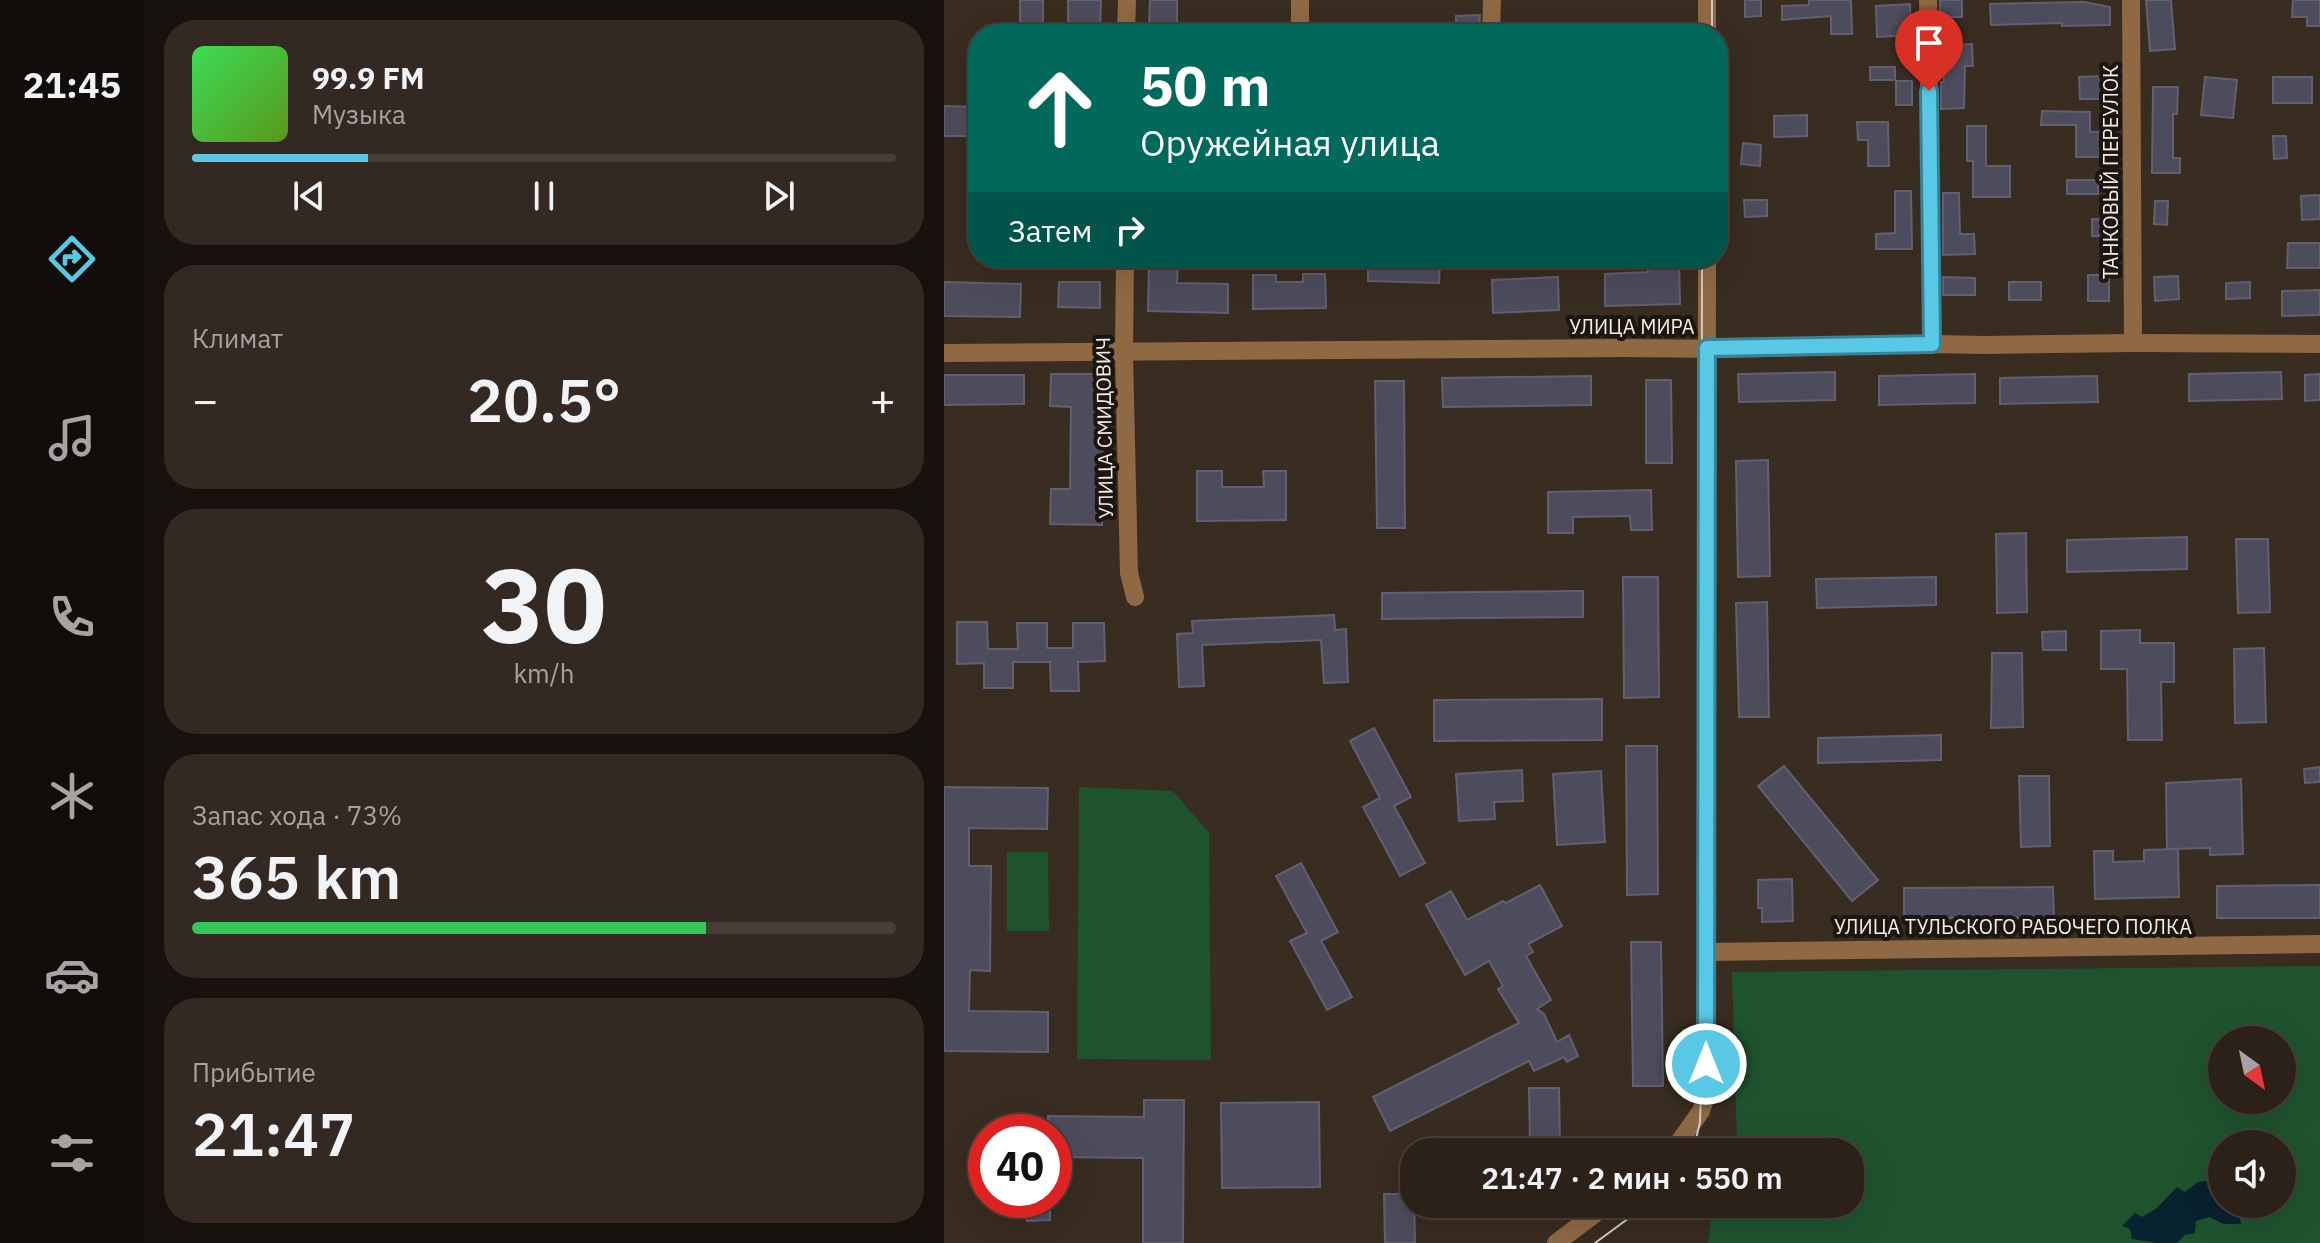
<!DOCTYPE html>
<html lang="ru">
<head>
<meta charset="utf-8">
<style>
  body { margin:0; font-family:"IBM Plex Sans",sans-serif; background:#332922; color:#f1f3f6; height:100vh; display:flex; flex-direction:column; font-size:30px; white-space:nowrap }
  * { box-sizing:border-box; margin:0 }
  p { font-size:26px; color:#a6a3a2 }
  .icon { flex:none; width:44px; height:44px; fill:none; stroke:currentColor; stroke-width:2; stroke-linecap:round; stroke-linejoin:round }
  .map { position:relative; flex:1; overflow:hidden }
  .side { display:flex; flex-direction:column; gap:20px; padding:20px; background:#18120e; width:800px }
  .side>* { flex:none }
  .hud { position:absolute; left:24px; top:24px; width:760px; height:244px; border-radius:32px; box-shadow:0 8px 32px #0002,0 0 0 2px #473e38; background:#00695c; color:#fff; overflow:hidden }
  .needle { width:52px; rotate:147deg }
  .buttons { position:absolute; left:1264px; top:1026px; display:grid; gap:16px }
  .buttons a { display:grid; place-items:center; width:88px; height:88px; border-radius:50%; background:#2b2119; box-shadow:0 8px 32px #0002,0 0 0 2px #473e38; font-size:40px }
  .speed { position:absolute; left:24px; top:1114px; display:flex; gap:16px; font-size:40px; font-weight:700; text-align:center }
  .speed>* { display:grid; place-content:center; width:104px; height:104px; border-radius:50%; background:#2b2119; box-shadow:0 8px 32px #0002,0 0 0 2px #473e38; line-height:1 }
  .speed .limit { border:12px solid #d22; background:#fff; color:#111 }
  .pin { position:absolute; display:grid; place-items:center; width:68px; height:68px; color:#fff; margin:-82px -34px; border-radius:50% 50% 50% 0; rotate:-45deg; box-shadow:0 0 8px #0007 }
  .pin .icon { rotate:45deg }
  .me { position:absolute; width:88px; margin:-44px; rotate:0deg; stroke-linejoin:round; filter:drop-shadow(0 0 6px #0008) }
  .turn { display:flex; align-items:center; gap:28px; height:168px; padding:0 40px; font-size:36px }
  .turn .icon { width:104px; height:104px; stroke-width:2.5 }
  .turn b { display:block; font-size:56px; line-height:68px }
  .then { display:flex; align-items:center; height:76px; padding:0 40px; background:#0003; gap:16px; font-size:30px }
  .big { font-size:60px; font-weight:600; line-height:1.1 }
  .side .tile { flex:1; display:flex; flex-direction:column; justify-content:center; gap:12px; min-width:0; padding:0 28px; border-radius:32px; background:#332922 }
  .side .dial { align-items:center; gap:0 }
  .dial b { font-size:104px; line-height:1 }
  .song { display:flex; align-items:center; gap:24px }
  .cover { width:96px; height:96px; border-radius:12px; background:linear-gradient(135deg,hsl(130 70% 55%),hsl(90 70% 35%)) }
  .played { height:8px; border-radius:4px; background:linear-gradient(90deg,#59c8e5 25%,#473e38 25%) }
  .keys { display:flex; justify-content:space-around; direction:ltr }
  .heat { display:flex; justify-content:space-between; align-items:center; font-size:44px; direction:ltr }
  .charge { height:12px; border-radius:6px; background:linear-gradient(90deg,#34c759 73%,#473e38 0) }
  .trip { position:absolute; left:456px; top:1138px; width:464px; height:80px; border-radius:32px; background:#2b2119; box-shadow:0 8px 32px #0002,0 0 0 2px #473e38; font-weight:600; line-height:80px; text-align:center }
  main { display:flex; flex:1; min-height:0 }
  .tab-bar { display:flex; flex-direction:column; width:144px; justify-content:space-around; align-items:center; background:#110d0a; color:#a6a3a2 }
  .tab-bar .icon { width:56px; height:56px }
  .tab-bar .current { color:#59c8e5 }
  .tab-bar b { font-size:36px; color:#f1f3f6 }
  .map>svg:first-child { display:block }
</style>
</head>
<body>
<main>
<nav class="tab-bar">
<b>21:45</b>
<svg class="icon current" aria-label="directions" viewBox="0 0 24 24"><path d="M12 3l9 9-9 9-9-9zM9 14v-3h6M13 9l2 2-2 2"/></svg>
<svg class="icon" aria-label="music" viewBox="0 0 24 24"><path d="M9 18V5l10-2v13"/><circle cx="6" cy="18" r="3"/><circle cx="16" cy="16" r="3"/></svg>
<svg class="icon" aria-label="phone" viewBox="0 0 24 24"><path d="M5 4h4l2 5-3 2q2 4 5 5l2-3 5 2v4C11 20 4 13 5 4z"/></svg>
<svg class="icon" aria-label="climate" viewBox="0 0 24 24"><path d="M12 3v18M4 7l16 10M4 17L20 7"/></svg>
<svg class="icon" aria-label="car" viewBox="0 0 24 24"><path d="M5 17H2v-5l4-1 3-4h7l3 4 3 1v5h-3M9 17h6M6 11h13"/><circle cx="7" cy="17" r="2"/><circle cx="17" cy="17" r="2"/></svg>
<svg class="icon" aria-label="filters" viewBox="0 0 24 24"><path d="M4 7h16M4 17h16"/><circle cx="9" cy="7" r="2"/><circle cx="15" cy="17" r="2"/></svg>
</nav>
<section class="side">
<div class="tile">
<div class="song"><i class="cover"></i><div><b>99.9 FM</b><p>Музыка</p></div></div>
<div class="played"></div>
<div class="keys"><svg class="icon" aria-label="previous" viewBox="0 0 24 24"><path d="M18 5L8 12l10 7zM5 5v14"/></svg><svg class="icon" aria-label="pause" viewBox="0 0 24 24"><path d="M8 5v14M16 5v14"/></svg><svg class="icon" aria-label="next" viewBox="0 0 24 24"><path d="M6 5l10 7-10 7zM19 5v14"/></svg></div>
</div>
<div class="tile"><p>Климат</p>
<div class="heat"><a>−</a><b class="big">20.5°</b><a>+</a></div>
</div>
<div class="tile dial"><b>30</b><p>km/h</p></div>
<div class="tile"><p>Запас хода · 73%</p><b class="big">365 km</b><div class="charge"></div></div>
<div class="tile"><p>Прибытие</p><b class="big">21:47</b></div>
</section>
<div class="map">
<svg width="1376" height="1243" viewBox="0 0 1376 1243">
  <rect width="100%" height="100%" fill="#392c21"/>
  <g fill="#1f532e" fill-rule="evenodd">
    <polygon points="135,787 229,791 265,833 267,1060 133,1059"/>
    <polygon points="63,852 104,852 105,931 63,931"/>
    <path d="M 1376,966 L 1376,1243 L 764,1243 L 769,1204 L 906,1204 L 906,1152 L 784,1152 L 793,1142 L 788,972 ZM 1278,1040 L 1338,1040 L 1338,1100 L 1278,1100 ZM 1278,1144 L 1338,1144 L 1338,1204 L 1278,1204 Z"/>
  </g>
  <polygon fill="#09222f" points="1269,1180 1278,1180 1278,1204 1322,1204 1321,1213 1311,1219 1303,1214 1296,1219 1297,1224 1280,1224 1265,1217 1252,1221 1251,1233 1241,1235 1233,1243 1213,1243 1188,1239 1186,1229 1178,1226 1191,1213 1198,1217 1213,1208 1233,1187 1241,1192 1254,1182"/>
  <g fill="#4d4c5c" stroke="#616071" stroke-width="2">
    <polygon points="76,0 99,0 99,32 76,31"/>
    <polygon points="124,0 157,0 156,34 124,34"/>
    <polygon points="206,0 233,0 233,28 205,27"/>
    <polygon points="801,0 817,0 817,16 801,17"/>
    <polygon points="865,0 907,0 908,34 887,34 887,16 838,20 838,6 865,5"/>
    <rect x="996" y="0" width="22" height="17"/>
    <polygon points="1202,0 1227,0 1231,49 1206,51"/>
    <polygon points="1349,0 1376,0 1376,26 1363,26 1363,17 1348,17"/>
    <polygon points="1140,2 1166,7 1166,25 1118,26 1118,23 1047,25 1046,4"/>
    <polygon points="966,4 967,35 933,37 932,6"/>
    <polygon points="536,15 535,34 512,34 512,16"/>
    <polygon points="1028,44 1029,66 1021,66 1020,108 997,109 997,82 1000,82 997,46"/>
    <rect x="926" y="67" width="25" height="13"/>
    <polygon points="1158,76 1159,99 1136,99 1135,77"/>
    <polygon points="1261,77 1293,80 1289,118 1257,115"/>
    <rect x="1329" y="77" width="39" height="26"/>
    <rect x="952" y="81" width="16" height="24"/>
    <polygon points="1209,87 1234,87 1233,114 1229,114 1229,158 1236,158 1236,173 1208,173"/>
    <polygon points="0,106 34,107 34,136 0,136"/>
    <polygon points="1098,111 1146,112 1146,132 1162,132 1161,157 1132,157 1132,125 1097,125"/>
    <polygon points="863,115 863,136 830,137 830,116"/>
    <polygon points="913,122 944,122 945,166 924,166 924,140 914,140"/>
    <polygon points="1023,126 1042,126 1042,166 1066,166 1066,197 1029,197 1029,161 1023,161"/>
    <polygon points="1329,136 1342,136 1343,158 1330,159"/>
    <polygon points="799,143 817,145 816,166 797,164"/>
    <rect x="1123" y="180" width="31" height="14"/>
    <polygon points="951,191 967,191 968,249 932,249 932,234 951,233"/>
    <polygon points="999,193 1015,193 1016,234 1030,234 1031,254 999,255"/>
    <polygon points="1376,195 1376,219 1358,220 1357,196"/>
    <polygon points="800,200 823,200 823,216 801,217"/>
    <polygon points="1211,201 1224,201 1223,225 1210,224"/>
    <polygon points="1148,219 1168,220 1168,237 1148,236"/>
    <polygon points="1344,243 1376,243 1376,268 1343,268"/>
    <polygon points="205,258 234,258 233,283 284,284 284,313 204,311"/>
    <polygon points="424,258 496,259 495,283 424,281"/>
    <polygon points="735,263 736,304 661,306 661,274 704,272 704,264"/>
    <polygon points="359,274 381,274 382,308 309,309 309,275 332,275 332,282 359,282"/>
    <rect x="1144" y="275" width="21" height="26"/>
    <polygon points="1234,276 1235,299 1211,301 1210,277"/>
    <polygon points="614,277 615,310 549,313 548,280"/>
    <polygon points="999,277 1031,278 1031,295 999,295"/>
    <polygon points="0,282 77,284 76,317 0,316"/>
    <polygon points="115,282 156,282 156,308 114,307"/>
    <rect x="1065" y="282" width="32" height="18"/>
    <polygon points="1306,282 1306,298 1282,299 1282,283"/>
    <polygon points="1376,290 1376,315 1338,316 1338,291"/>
    <polygon points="891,372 891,400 795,402 794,374"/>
    <polygon points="1337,372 1338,399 1245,401 1245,374"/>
    <polygon points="107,374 160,374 158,525 106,524 107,489 126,489 127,407 106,406"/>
    <polygon points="1031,374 1031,403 935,405 935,376"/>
    <polygon points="1376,374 1376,400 1361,401 1361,375"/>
    <polygon points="0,375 80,375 80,404 0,405"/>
    <polygon points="647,376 647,405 499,407 498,378"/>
    <polygon points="1153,376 1154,402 1056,404 1056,378"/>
    <polygon points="702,380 727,380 728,463 702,463"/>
    <polygon points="431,381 460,381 461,528 433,528"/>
    <polygon points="824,460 826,576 794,577 792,461"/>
    <polygon points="253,471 278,471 278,487 320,487 319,471 342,471 342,520 253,521"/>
    <polygon points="707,490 708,530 687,530 686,516 629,517 629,533 604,533 604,492"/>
    <polygon points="1082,533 1083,612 1053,613 1052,534"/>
    <polygon points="1243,537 1243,569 1123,572 1123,540"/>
    <polygon points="1292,539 1324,539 1326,612 1294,613"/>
    <polygon points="679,577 714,577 715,697 680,698"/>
    <polygon points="992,577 992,605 873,608 872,579"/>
    <polygon points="639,591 639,617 438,619 438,593"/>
    <polygon points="823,602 825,717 795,717 792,603"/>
    <polygon points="390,615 391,630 402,629 404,682 380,683 377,640 258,645 260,686 235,687 233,634 249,633 248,621"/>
    <polygon points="13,622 43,622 44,649 74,649 73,623 103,623 103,648 129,648 129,623 160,623 161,661 134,662 135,691 107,691 106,662 69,662 69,688 40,688 40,663 13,664"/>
    <polygon points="1196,630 1196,643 1230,643 1230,682 1217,682 1218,740 1184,740 1183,669 1157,669 1157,631"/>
    <polygon points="1122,631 1122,650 1099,650 1098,632"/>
    <polygon points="1320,648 1322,722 1291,723 1290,649"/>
    <polygon points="1048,653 1078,653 1079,727 1047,728"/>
    <polygon points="658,699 658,740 490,741 490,700"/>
    <polygon points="430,728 467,797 450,806 481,863 456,876 419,807 436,798 406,741"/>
    <polygon points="997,735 997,760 874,763 874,738"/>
    <polygon points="682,746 713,746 714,894 683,895"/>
    <polygon points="840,766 934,880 908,901 814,786"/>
    <polygon points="1376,767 1376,782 1361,783 1360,769"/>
    <polygon points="578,770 579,801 550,802 551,819 515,821 512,774"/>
    <polygon points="657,771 661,842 613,845 609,774"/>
    <polygon points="1075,776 1105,776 1106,846 1077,847"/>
    <polygon points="1297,779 1299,854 1266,855 1266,848 1223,849 1222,783"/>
    <polygon points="0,787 104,788 103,829 25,828 25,866 47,866 46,971 26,970 25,1011 104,1012 104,1052 0,1051"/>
    <polygon points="1234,849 1235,897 1151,899 1150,851 1169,851 1169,862 1200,861 1200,850"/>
    <polygon points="357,863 394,932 377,941 408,997 383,1010 346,941 363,933 332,876"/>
    <polygon points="848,879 849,921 818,922 818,908 814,908 814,880"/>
    <polygon points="596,885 618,926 584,944 589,952 582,956 607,1000 593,1009 600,1014 613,1042 625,1035 634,1056 623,1062 620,1057 590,1071 585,1061 446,1131 429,1097 575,1023 554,989 559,986 545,961 521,975 482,905 507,891 523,920 559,901 562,903"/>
    <polygon points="1376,885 1376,918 1273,918 1273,886"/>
    <polygon points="1109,887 1110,918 960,918 960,888"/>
    <polygon points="687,942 717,942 719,1086 689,1086"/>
    <polygon points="585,1088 615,1088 616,1147 586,1147"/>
    <polygon points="200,1100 240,1100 239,1243 199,1243 199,1158 110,1157 110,1132 104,1132 104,1116 200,1117"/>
    <polygon points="375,1102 376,1187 278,1188 277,1103"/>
    <polygon points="440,1194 470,1194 471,1243 441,1243"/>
    <polygon points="83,1200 106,1200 106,1220 83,1221"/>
  </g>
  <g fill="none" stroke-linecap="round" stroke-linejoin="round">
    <g stroke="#8f6944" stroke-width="18">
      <polyline points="356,0 356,34"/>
      <polyline points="984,0 988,344"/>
      <polyline points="1187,0 1189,343"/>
      <polyline points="182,34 183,0"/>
      <polyline points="547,34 548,0"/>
      <polyline points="763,34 763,0"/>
      <polyline points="181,258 180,353 185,573 191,597"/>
      <polyline points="0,353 679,348 782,349 988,344 1041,345 1189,343 1376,344"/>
      <polyline points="762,952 1376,944"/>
      <polyline points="728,1152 757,1111 762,1096 763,258"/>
      <polyline points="612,1243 664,1204"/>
    </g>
    <g stroke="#d3cac1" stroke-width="2">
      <polyline points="768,34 768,0"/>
      <polyline points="749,1152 756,1122 757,1090 758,258"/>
      <polyline points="651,1243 704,1204"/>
    </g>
  </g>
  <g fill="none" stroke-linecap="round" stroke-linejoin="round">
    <g stroke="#3a8295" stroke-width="20">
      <polyline id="route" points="762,1064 763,348 988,344 985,91"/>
    </g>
    <use href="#route" stroke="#59c8e5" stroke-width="14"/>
  </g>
  <g text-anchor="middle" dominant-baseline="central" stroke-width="8" stroke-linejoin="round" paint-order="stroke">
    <g font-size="20" fill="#f6eee6" stroke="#1c1611">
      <text transform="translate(1166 172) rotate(-90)">ТАНКОВЫЙ ПЕРЕУЛОК</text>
      <text x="688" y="326">УЛИЦА МИРА</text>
      <text transform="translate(160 428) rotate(-91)">УЛИЦА СМИДОВИЧ</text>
      <text x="1069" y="926">УЛИЦА ТУЛЬСКОГО РАБОЧЕГО ПОЛКА</text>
    </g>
  </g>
</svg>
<div class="buttons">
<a><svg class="needle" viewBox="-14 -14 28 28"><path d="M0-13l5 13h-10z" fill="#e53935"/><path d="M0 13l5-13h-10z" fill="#a6a3a2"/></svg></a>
<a><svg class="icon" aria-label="sound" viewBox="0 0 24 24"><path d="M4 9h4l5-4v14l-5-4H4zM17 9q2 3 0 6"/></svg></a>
</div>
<div class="speed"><div class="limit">40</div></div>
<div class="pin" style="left:985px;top:91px;background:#d93025"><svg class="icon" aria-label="arrive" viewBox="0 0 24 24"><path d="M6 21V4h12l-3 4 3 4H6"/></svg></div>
<svg class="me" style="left:762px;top:1064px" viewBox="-20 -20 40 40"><circle r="17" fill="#59c8e5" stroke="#fff" stroke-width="3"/><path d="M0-11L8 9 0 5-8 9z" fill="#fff"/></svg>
<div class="trip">21:47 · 2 мин · 550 m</div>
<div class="hud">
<div class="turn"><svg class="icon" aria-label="ahead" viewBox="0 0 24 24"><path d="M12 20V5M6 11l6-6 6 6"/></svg><div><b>50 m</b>Оружейная улица</div></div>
<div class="then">Затем<svg class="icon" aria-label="right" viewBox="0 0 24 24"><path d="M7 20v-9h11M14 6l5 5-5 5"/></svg></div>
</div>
</div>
</main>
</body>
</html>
